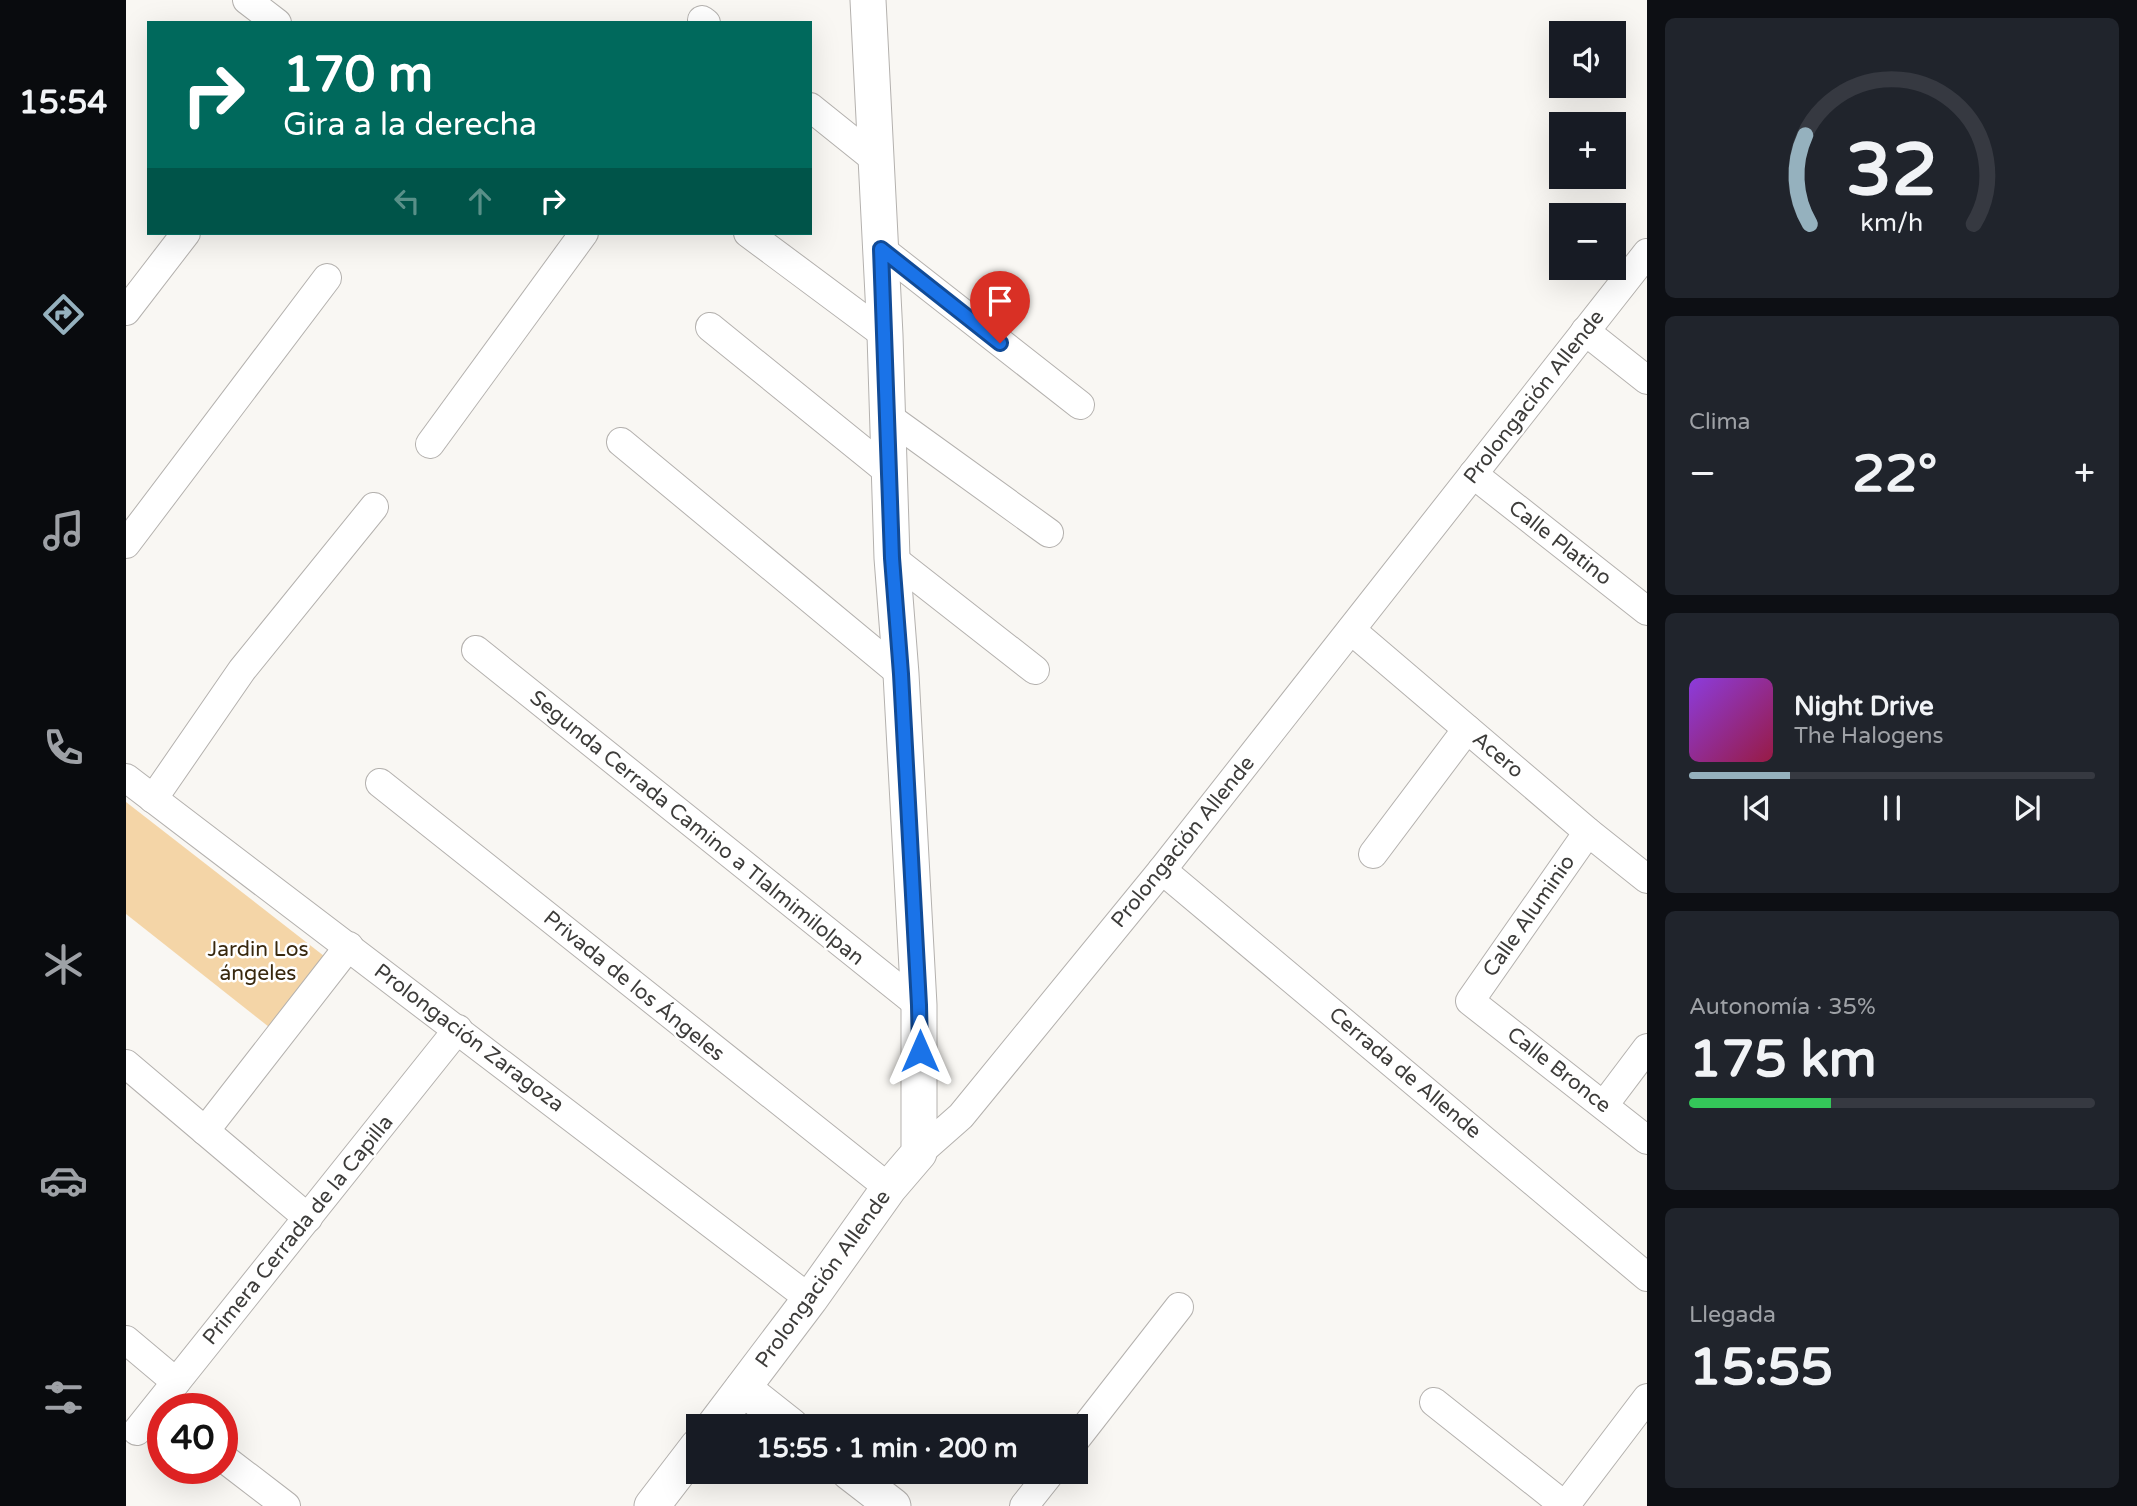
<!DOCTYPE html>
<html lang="es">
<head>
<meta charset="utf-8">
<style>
  body { margin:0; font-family:"Varela Round",sans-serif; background:#20242c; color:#f1f3f6; height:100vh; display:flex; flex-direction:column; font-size:26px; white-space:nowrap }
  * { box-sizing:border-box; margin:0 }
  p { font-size:23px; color:#9ea1a6 }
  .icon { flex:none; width:38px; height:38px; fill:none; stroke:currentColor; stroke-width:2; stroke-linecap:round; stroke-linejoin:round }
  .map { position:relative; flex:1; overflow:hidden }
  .details { display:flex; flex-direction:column; gap:18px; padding:18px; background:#0d0f14; width:490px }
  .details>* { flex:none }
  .hud { position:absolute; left:21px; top:21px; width:665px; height:214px; border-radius:0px; box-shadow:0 7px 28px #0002; background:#00695c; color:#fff; overflow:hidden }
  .tools { position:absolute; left:1423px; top:21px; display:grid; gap:14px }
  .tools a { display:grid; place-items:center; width:77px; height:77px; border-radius:0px; background:#171b24; box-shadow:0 7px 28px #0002; font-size:35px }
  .speed { position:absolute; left:21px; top:1393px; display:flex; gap:14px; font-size:35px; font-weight:700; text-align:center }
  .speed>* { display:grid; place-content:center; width:91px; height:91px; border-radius:50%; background:#171b24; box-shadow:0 7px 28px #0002; line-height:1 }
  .speed .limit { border:10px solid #d22; background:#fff; color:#111 }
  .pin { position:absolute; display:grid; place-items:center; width:60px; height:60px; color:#fff; margin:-72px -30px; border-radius:50% 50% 50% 0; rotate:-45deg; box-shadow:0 0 7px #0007 }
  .pin .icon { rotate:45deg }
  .me { position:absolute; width:77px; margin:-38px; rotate:0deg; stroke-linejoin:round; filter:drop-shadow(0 0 5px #0008) }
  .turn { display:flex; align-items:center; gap:24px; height:147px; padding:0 21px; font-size:32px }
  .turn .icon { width:91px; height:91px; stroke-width:2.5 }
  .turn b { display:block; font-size:49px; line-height:60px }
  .lanes { display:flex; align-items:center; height:66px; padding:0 21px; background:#0003; justify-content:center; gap:35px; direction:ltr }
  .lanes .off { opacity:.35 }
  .big { font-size:52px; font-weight:700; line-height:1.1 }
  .details .widget { flex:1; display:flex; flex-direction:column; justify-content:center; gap:10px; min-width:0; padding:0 24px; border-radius:10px; background:#20242c }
  .details .dial { align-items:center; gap:0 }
  .dial svg { height:182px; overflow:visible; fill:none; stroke:#363941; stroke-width:7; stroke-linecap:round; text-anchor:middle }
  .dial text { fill:#f1f3f6; stroke:none }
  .song { display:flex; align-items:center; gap:21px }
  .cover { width:84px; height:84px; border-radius:10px; background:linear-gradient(135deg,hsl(270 70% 55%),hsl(340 70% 35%)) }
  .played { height:7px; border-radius:4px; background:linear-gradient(90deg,#95b1be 25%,#363941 25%) }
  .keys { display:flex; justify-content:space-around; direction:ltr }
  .heat { display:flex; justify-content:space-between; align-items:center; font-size:38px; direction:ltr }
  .charge { height:10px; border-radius:5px; background:linear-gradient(90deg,#34c759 35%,#363941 0) }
  .trip { position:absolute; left:560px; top:1414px; width:402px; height:70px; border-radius:0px; background:#171b24; box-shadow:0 7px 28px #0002; font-weight:700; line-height:70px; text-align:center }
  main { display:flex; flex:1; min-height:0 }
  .dock { display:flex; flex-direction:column; width:126px; justify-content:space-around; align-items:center; background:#090b0e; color:#9ea1a6 }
  .dock .icon { width:49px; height:49px }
  .dock .active { color:#95b1be }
  .dock b { font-size:32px; color:#f1f3f6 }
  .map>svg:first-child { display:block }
</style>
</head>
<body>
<main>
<nav class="dock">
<b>15:54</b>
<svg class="icon active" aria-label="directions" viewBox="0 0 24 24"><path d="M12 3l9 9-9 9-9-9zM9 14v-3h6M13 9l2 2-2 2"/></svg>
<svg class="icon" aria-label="music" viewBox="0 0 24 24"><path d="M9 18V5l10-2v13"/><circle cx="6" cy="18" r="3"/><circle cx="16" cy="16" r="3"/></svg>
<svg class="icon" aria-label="phone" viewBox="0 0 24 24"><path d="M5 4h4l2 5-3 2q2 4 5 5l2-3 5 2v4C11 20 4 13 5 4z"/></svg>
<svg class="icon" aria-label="climate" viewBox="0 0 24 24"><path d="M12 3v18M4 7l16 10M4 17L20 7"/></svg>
<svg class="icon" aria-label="car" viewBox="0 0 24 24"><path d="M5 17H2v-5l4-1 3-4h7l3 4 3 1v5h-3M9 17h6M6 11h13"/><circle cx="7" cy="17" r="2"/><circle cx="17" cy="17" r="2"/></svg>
<svg class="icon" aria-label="filters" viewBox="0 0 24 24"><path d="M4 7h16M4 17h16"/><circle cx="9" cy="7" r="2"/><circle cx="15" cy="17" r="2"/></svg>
</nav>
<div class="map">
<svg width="1521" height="1506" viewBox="0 0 1521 1506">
  <rect width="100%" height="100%" fill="#f9f7f3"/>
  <polygon fill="#f4d5a7" points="0,802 198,956 143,1027 0,914"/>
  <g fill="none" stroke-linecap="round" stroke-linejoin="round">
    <g stroke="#b4b1ae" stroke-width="30">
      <g id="minor">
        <polyline points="121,0 151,23"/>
        <polyline points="576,20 580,23"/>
        <polyline points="684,107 750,160"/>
        <polyline points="622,233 759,335"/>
        <polyline points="755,249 954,405"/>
        <polyline points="0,311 60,233"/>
        <polyline points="584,327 763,472"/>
        <polyline points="1459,331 1521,380"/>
        <polyline points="761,416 923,533"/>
        <polyline points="495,442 775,674"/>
        <polyline points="304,444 458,233"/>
        <polyline points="1347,474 1521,611"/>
        <polyline points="0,544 201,278"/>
        <polyline points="766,558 909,670"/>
        <polyline points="1225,630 1462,832 1521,879"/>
        <polyline points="350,650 793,1005"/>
        <polyline points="0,778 684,1299"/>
        <polyline points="254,783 763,1188"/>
        <polyline points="27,799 116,670 248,507"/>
        <polyline points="1462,832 1344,1001 1521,1140"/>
        <polyline points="1247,854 1341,729"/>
        <polyline points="1036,870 1521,1277"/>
        <polyline points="0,1064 182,1218"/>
        <polyline points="1478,1105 1521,1048"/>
        <polyline points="79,1131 223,946"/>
        <polyline points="793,1153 835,1116 1036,870 1521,253"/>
        <polyline points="0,1340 50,1382"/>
        <polyline points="1308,1402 1439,1506"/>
        <polyline points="11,1431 332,1029"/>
        <polyline points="950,1439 1053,1307"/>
        <polyline points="96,1457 160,1506"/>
        <polyline points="898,1506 925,1472"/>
        <polyline points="1439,1506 1521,1398"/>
      </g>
    </g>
    <g stroke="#b4b1ae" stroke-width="37">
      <g id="tertiary">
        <polyline points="617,1388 665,1426"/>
        <polyline points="588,1426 684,1299 763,1188 793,1153 793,1005 775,674 766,558 759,335 742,0"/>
        <polyline points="723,1472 767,1506"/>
        <polyline points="526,1506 572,1446"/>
      </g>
    </g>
    <use href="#minor" stroke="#fff" stroke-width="28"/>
    <use href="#tertiary" stroke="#fff" stroke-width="35"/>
  </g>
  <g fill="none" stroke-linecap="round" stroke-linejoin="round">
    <g stroke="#114b97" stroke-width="18">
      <polyline id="route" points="794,1051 793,1005 775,674 766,558 755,249 874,343"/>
    </g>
    <use href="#route" stroke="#1a73e8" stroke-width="12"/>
  </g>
  <g text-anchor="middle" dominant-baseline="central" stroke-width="5" stroke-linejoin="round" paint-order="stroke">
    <g font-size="21" fill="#3d3c3a" stroke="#fff">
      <text transform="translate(1408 397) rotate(-52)">Prolongación Allende</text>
      <text transform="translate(1434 543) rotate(38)">Calle Platino</text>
      <text transform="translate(1372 755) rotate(40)">Acero</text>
      <text transform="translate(571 828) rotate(39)">Segunda Cerrada Camino a Tlalmimilolpan</text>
      <text transform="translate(1057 842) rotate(-51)">Prolongación Allende</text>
      <text transform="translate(1403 916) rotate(-55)">Calle Aluminio</text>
      <text transform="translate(508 986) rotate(39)">Privada de los Ángeles</text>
      <text transform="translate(343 1038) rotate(37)">Prolongación Zaragoza</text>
      <text transform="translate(1433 1070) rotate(38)">Calle Bronce</text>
      <text transform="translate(1279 1073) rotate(40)">Cerrada de Allende</text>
      <text transform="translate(172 1230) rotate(-51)">Primera Cerrada de la Capilla</text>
      <text transform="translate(697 1279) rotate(-54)">Prolongación Allende</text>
    </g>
    <g font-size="21" fill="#38280e" stroke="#fff">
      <text x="132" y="949">Jardin Los<tspan x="132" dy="24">ángeles</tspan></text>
    </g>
  </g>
</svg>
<div class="tools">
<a><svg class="icon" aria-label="sound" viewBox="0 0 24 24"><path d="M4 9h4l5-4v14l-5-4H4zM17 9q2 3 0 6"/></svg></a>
<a>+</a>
<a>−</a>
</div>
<div class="speed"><div class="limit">40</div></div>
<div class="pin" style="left:874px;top:343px;background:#d93025"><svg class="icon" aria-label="arrive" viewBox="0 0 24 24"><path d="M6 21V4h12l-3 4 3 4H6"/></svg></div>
<svg class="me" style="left:794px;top:1051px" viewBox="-20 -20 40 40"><path d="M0-17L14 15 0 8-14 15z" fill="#1a73e8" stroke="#fff" stroke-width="4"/></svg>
<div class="trip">15:55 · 1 min · 200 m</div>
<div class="hud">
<div class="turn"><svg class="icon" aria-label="right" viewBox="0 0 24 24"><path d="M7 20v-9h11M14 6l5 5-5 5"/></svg><div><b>170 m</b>Gira a la derecha</div></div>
<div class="lanes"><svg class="icon off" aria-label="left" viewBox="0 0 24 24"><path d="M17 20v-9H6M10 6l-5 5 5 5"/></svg><svg class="icon off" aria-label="ahead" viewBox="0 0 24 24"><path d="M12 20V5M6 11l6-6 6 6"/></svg><svg class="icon" aria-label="right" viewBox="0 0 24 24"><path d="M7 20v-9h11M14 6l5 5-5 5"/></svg></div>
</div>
</div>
<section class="details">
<div class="widget dial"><svg viewBox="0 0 100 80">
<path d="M14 69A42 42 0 1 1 86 69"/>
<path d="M14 69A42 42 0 0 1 12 30" stroke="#95b1be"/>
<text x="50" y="56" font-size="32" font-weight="700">32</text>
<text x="50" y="72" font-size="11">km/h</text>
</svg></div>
<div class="widget"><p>Clima</p>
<div class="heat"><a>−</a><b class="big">22°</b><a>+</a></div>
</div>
<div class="widget">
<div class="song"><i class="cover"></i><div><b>Night Drive</b><p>The Halogens</p></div></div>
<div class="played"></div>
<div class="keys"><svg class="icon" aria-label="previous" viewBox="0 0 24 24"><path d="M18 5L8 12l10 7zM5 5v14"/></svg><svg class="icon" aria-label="pause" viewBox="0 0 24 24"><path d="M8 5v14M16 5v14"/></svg><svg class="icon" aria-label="next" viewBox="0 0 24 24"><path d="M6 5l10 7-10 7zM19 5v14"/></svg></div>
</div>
<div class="widget"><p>Autonomía · 35%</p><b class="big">175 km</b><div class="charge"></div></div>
<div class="widget"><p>Llegada</p><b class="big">15:55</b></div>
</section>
</main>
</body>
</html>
